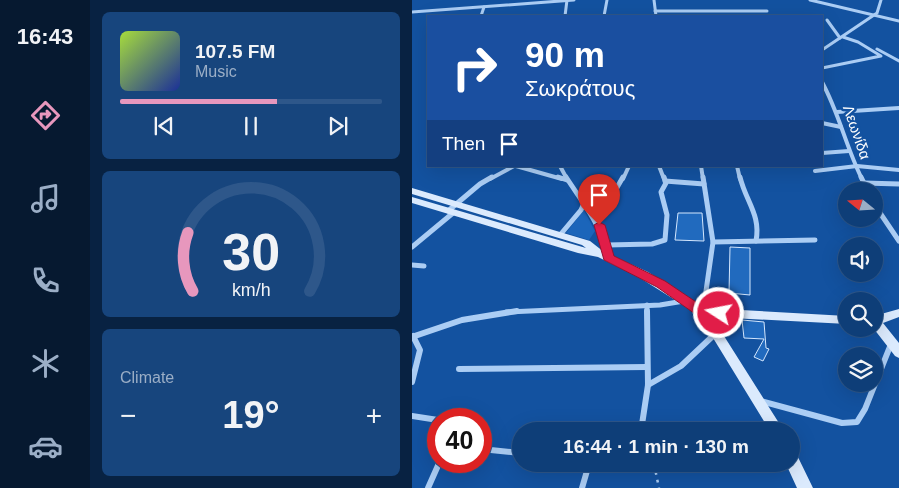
<!DOCTYPE html>
<html lang="en">
<head>
<meta charset="utf-8">
<style>
  body { margin:0; font-family:Helvetica,sans-serif; background:#17457d; color:#f1f3f6; height:100vh; display:flex; flex-direction:column; font-size:19px; white-space:nowrap }
  * { box-sizing:border-box; margin:0 }
  p { font-size:16px; color:#9baec6 }
  .icon { flex:none; width:28px; height:28px; fill:none; stroke:currentColor; stroke-width:2; stroke-linecap:round; stroke-linejoin:round }
  .map { position:relative; flex:1; overflow:hidden }
  .sheet { display:flex; flex-direction:column; gap:12px; padding:12px; background:#082242; width:322px }
  .sheet>* { flex:none }
  .top-card { position:absolute; left:15px; top:15px; width:396px; height:152px; border-radius:0px; box-shadow:0 5px 20px #0002,0 0 0 1px #2e578a; background:#1a4fa0; color:#fff; overflow:hidden }
  .needle { width:32px; rotate:288deg }
  .fabs { position:absolute; left:426px; top:182px; display:grid; gap:10px }
  .fabs a { display:grid; place-items:center; width:45px; height:45px; border-radius:50%; background:#0e3e78; box-shadow:0 5px 20px #0002,0 0 0 1px #2e578a; font-size:25px }
  .speed { position:absolute; left:15px; top:408px; display:flex; gap:10px; font-size:25px; font-weight:700; text-align:center }
  .speed>* { display:grid; place-content:center; width:65px; height:65px; border-radius:50%; background:#0e3e78; box-shadow:0 5px 20px #0002,0 0 0 1px #2e578a; line-height:1 }
  .speed .limit { border:8px solid #d22; background:#fff; color:#111 }
  .pin { position:absolute; display:grid; place-items:center; width:42px; height:42px; color:#fff; margin:-51px -21px; border-radius:50% 50% 50% 0; rotate:-45deg; box-shadow:0 0 5px #0007 }
  .pin .icon { rotate:45deg }
  .me { position:absolute; width:55px; margin:-28px; rotate:281deg; stroke-linejoin:round; filter:drop-shadow(0 0 4px #0008) }
  .turn { display:flex; align-items:center; gap:18px; height:105px; padding:0 15px; font-size:22px }
  .turn .icon { width:65px; height:65px; stroke-width:2.5 }
  .turn b { display:block; font-size:35px; line-height:42px }
  .then { display:flex; align-items:center; height:48px; padding:0 15px; background:#0003; gap:10px; font-size:19px }
  .big { font-size:38px; font-weight:800; line-height:1.1 }
  .sheet .tile { flex:1; display:flex; flex-direction:column; justify-content:center; gap:8px; min-width:0; padding:0 18px; border-radius:8px; background:#17457d }
  .sheet .dial { align-items:center; gap:0 }
  .dial svg { height:130px; overflow:visible; fill:none; stroke:#2e578a; stroke-width:7; stroke-linecap:round; text-anchor:middle }
  .dial text { fill:#f1f3f6; stroke:none }
  .song { display:flex; align-items:center; gap:15px }
  .cover { width:60px; height:60px; border-radius:8px; background:linear-gradient(135deg,hsl(80 70% 55%),hsl(230 70% 35%)) }
  .played { height:5px; border-radius:2px; background:linear-gradient(90deg,#e797bd 60%,#2e578a 60%) }
  .keys { display:flex; justify-content:space-around; direction:ltr }
  .heat { display:flex; justify-content:space-between; align-items:center; font-size:28px; direction:ltr }
  .trip { position:absolute; left:100px; top:422px; width:288px; height:50px; border-radius:25px; background:#0e3e78; box-shadow:0 5px 20px #0002,0 0 0 1px #2e578a; font-weight:800; line-height:50px; text-align:center }
  main { display:flex; flex:1; min-height:0 }
  .tabs { display:flex; flex-direction:column; width:90px; justify-content:space-around; align-items:center; background:#061930; color:#9baec6 }
  .tabs .icon { width:35px; height:35px }
  .tabs .selected { color:#e797bd }
  .tabs b { font-size:22px; color:#f1f3f6 }
  .map>svg:first-child { display:block }
</style>
</head>
<body>
<main>
<nav class="tabs">
<b>16:43</b>
<svg class="icon selected" aria-label="directions" viewBox="0 0 24 24"><path d="M12 3l9 9-9 9-9-9zM9 14v-3h6M13 9l2 2-2 2"/></svg>
<svg class="icon" aria-label="music" viewBox="0 0 24 24"><path d="M9 18V5l10-2v13"/><circle cx="6" cy="18" r="3"/><circle cx="16" cy="16" r="3"/></svg>
<svg class="icon" aria-label="phone" viewBox="0 0 24 24"><path d="M5 4h4l2 5-3 2q2 4 5 5l2-3 5 2v4C11 20 4 13 5 4z"/></svg>
<svg class="icon" aria-label="climate" viewBox="0 0 24 24"><path d="M12 3v18M4 7l16 10M4 17L20 7"/></svg>
<svg class="icon" aria-label="car" viewBox="0 0 24 24"><path d="M5 17H2v-5l4-1 3-4h7l3 4 3 1v5h-3M9 17h6M6 11h13"/><circle cx="7" cy="17" r="2"/><circle cx="17" cy="17" r="2"/></svg>
</nav>
<section class="sheet">
<div class="tile">
<div class="song"><i class="cover"></i><div><b>107.5 FM</b><p>Music</p></div></div>
<div class="played"></div>
<div class="keys"><svg class="icon" aria-label="previous" viewBox="0 0 24 24"><path d="M18 5L8 12l10 7zM5 5v14"/></svg><svg class="icon" aria-label="pause" viewBox="0 0 24 24"><path d="M8 5v14M16 5v14"/></svg><svg class="icon" aria-label="next" viewBox="0 0 24 24"><path d="M6 5l10 7-10 7zM19 5v14"/></svg></div>
</div>
<div class="tile dial"><svg viewBox="0 0 100 80">
<path d="M14 69A42 42 0 1 1 86 69"/>
<path d="M14 69A42 42 0 0 1 11 33" stroke="#e797bd"/>
<text x="50" y="56" font-size="32" font-weight="700">30</text>
<text x="50" y="72" font-size="11">km/h</text>
</svg></div>
<div class="tile"><p>Climate</p>
<div class="heat"><a>−</a><b class="big">19°</b><a>+</a></div>
</div>
</section>
<div class="map">
<svg width="487" height="488" viewBox="0 0 487 488">
  <rect width="100%" height="100%" fill="#1352a0"/>
  <polygon fill="#1b65ba" points="172,210 183,231 177,240 154,233"/>
  <g fill="#216abe" stroke="#d4e7fe">
    <polygon points="266,213 290,213 292,241 263,240"/>
    <polygon points="318,247 338,248 338,295 317,293"/>
    <polygon points="330,320 352,322 354,348 357,349 351,361 342,357 352,339 332,338"/>
  </g>
  <g fill="none" stroke-linecap="round" stroke-linejoin="round">
    <polyline stroke="#abcdf4" stroke-width="2.5" stroke-dasharray="3 5" stroke-linecap="butt" points="242,464 247,488"/>
    <g stroke="#abcdf4" stroke-width="3">
      <polyline points="242,0 244,16"/>
      <polyline points="398,0 487,21"/>
      <polyline points="243,11 355,11"/>
      <polyline points="0,12 162,0"/>
      <polyline points="69,16 72,7"/>
      <polyline points="153,16 155,0"/>
      <polyline points="192,16 195,0"/>
      <polyline points="415,20 428,38"/>
      <polyline points="465,49 487,61"/>
      <polyline points="410,50 465,13 469,0"/>
      <polyline points="410,68 469,56 446,42 431,37"/>
    </g>
    <g stroke="#abcdf4" stroke-width="4">
      <path d="M 410,82 C 427,113 434,147 450,179"/>
      <polyline points="425,112 487,108"/>
      <polyline points="410,123 429,127"/>
      <polyline points="410,153 437,151"/>
      <polyline points="104,166 150,179"/>
      <polyline points="148,166 155,179"/>
      <polyline points="247,166 252,179"/>
      <polyline points="289,166 291,179"/>
      <polyline points="325,166 328,179"/>
      <polyline points="403,171 445,166 487,170"/>
      <polyline points="78,179 102,166"/>
      <polyline points="211,179 217,166"/>
    </g>
    <g stroke="#abcdf4" stroke-width="5">
      <polyline points="146,177 155,180"/>
      <path d="M 154,177 C 172,205 190,225 196,258"/>
      <polyline points="291,177 301,242 291,312"/>
      <path d="M 328,177 C 334,202 349,215 344,241"/>
      <polyline points="449,177 456,191"/>
      <polyline points="253,181 292,184"/>
      <polyline points="452,183 487,184"/>
      <polyline points="462,204 487,241"/>
      <polyline points="36,211 68,184 80,177"/>
      <polyline points="181,212 199,198 211,177"/>
      <polyline points="148,235 169,210 173,201"/>
      <polyline points="301,242 403,240"/>
      <polyline points="195,245 240,244 253,240 255,215 249,192 254,183 252,177"/>
      <polyline points="0,247 41,213"/>
      <polyline points="0,265 12,266"/>
      <polyline points="235,305 235,312"/>
      <polyline points="94,312 248,305 272,301"/>
    </g>
    <g stroke="#abcdf4" stroke-width="6">
      <polyline points="0,337 50,320 105,311"/>
      <polyline points="47,369 235,367"/>
      <polyline points="0,382 8,350 1,336"/>
      <polyline points="236,385 269,366 304,333"/>
      <polyline points="349,401 430,423 445,422 453,409 479,344"/>
      <polyline points="0,416 26,420"/>
      <polyline points="229,431 236,385 235,311"/>
      <polyline points="69,449 109,453"/>
      <polyline points="16,488 28,461"/>
      <polyline points="170,488 177,464"/>
    </g>
    <g fill="#dbeafd" fill-rule="evenodd">
      <polygon points="0,188 178,241 192,252 236,272 293,308 435,316 435,324 300,317 372,431 358,431 287,315 228,278 186,257 166,253 0,203 0,197 174,248 170,245 0,194"/>
      <polygon points="487,309 487,317 471,323 487,343 487,358 483,356 462,329 462,316"/>
      <polygon points="379,451 384,453 401,488 385,488 374,464 379,464"/>
    </g>
  </g>
  <polygon fill="#e11d48" stroke="#92132f" points="187,222 193,225 202,256 253,281 293,308 312,309 314,313 312,316 286,316 245,287 192,260 182,225"/>
  <g text-anchor="middle" dominant-baseline="central" stroke-width="5" stroke-linejoin="round" paint-order="stroke">
    <g font-size="15" fill="#fff" stroke="#1352a0">
      <text transform="translate(445 132) rotate(71)">Λεωνίδα</text>
    </g>
  </g>
</svg>
<div class="fabs">
<a><svg class="needle" viewBox="-14 -14 28 28"><path d="M0-13l5 13h-10z" fill="#e53935"/><path d="M0 13l5-13h-10z" fill="#9baec6"/></svg></a>
<a><svg class="icon" aria-label="sound" viewBox="0 0 24 24"><path d="M4 9h4l5-4v14l-5-4H4zM17 9q2 3 0 6"/></svg></a>
<a><svg class="icon" aria-label="search" viewBox="0 0 24 24"><circle cx="10" cy="10" r="6"/><path d="M15 15l6 6"/></svg></a>
<a><svg class="icon" aria-label="layers" viewBox="0 0 24 24"><path d="M12 4l9 5-9 5-9-5zM3 14l9 5 9-5"/></svg></a>
</div>
<div class="speed"><div class="limit">40</div></div>
<div class="pin" style="left:187px;top:225px;background:#d93025"><svg class="icon" aria-label="arrive" viewBox="0 0 24 24"><path d="M6 21V4h12l-3 4 3 4H6"/></svg></div>
<svg class="me" style="left:307px;top:313px" viewBox="-20 -20 40 40"><circle r="17" fill="#e11d48" stroke="#fff" stroke-width="3"/><path d="M0-11L8 9 0 5-8 9z" fill="#fff"/></svg>
<div class="trip">16:44 · 1 min · 130 m</div>
<div class="top-card">
<div class="turn"><svg class="icon" aria-label="right" viewBox="0 0 24 24"><path d="M7 20v-9h11M14 6l5 5-5 5"/></svg><div><b>90 m</b>Σωκράτους</div></div>
<div class="then">Then<svg class="icon" aria-label="arrive" viewBox="0 0 24 24"><path d="M6 21V4h12l-3 4 3 4H6"/></svg></div>
</div>
</div>
</main>
</body>
</html>
